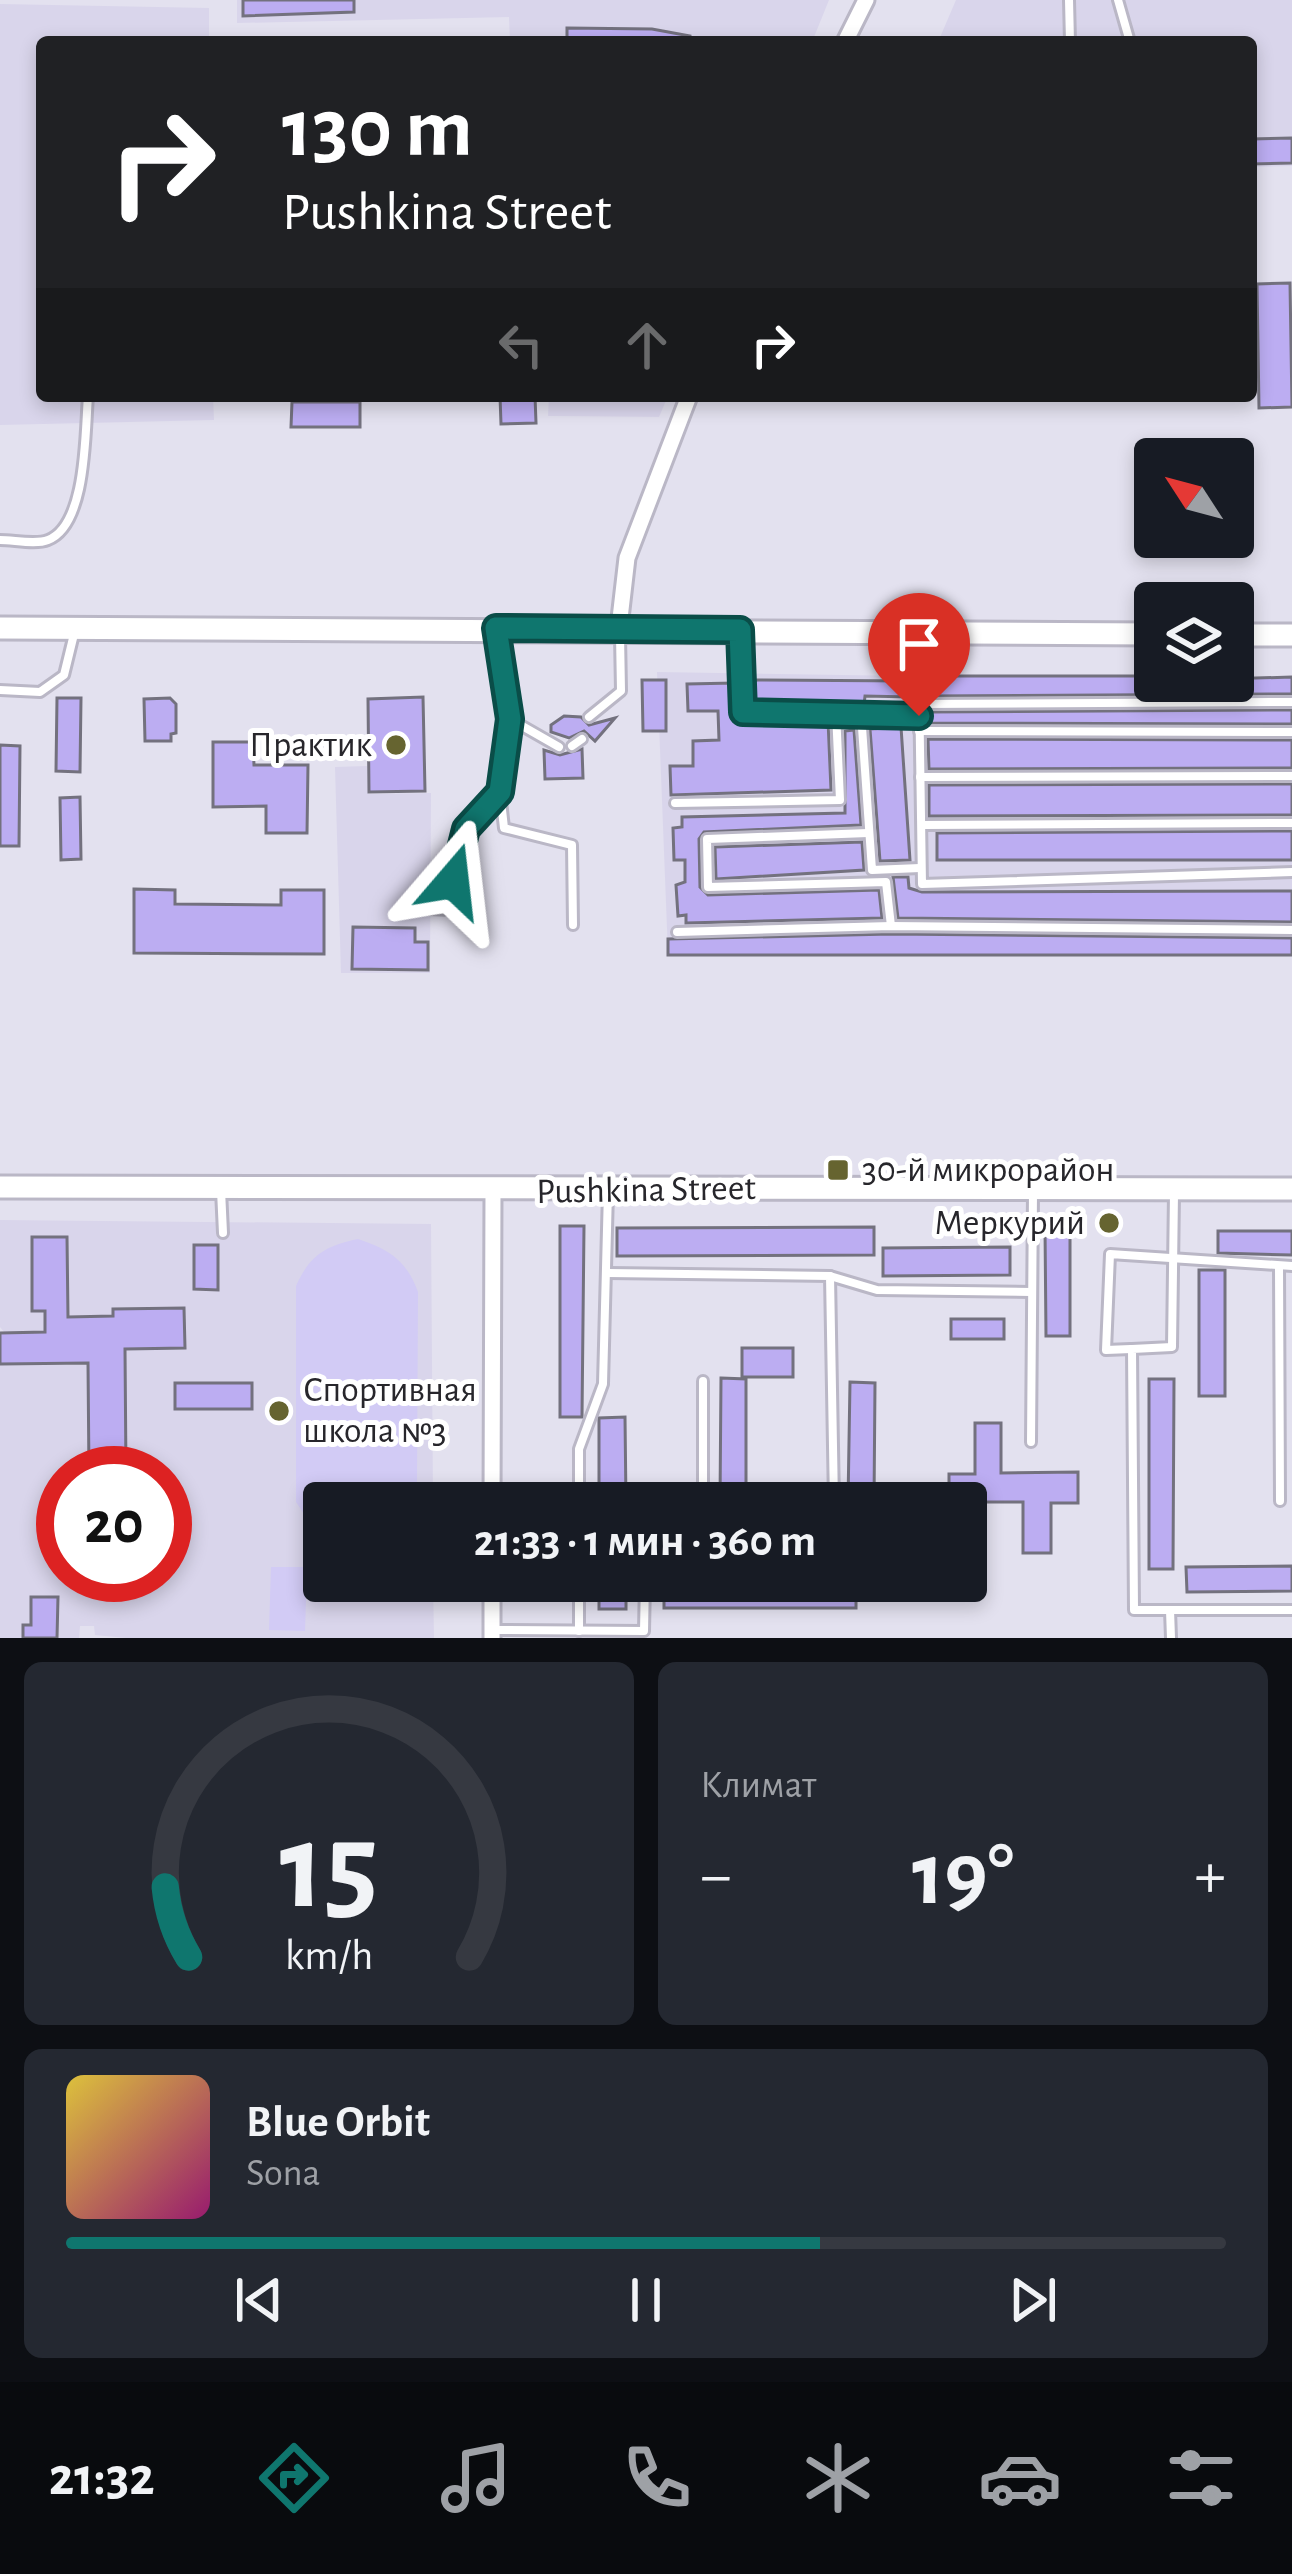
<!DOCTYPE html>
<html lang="ru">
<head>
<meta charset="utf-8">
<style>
  body { margin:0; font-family:"Alegreya Sans",sans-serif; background:#242831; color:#f1f3f6; height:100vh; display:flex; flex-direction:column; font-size:45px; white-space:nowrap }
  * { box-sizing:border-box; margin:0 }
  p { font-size:39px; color:#9ea1a6 }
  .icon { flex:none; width:66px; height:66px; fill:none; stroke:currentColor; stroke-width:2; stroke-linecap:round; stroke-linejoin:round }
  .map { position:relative; height:1638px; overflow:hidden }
  .sheet { display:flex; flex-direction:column; gap:24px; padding:24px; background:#0d0f14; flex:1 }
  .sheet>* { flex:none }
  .guide { position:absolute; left:36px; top:36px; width:1221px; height:366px; border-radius:12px; box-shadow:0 6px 18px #0003; background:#202124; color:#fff; overflow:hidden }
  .needle { width:78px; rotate:306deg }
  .controls { position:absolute; left:1134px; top:438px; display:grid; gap:24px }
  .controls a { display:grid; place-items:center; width:120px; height:120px; border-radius:12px; background:#171b24; box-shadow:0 6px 18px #0003; font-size:60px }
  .speed { position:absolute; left:36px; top:1446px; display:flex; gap:24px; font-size:60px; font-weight:700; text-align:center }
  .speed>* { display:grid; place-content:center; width:156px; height:156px; border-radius:50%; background:#171b24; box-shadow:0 6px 18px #0003; line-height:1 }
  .speed .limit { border:18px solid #d22; background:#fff; color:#111 }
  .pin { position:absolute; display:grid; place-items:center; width:102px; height:102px; color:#fff; margin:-123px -51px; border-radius:50% 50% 50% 0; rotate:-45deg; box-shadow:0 0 12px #0007 }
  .pin .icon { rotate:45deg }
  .me { position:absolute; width:132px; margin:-66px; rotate:17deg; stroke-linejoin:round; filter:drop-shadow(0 0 9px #0008) }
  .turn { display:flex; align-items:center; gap:42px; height:252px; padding:0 48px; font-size:54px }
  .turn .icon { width:156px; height:156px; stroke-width:2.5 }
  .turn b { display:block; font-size:84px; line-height:102px }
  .lanes { display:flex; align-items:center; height:114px; padding:0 48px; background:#0003; justify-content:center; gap:60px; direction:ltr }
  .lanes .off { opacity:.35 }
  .big { font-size:90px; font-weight:600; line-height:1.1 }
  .sheet .tile { flex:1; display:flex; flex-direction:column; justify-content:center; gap:18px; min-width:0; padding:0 42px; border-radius:18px; background:#242831 }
  .sheet .dial { align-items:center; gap:0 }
  .dial svg { height:312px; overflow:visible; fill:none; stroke:#363941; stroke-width:7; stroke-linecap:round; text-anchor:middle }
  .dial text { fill:#f1f3f6; stroke:none }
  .song { display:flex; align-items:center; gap:36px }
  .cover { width:144px; height:144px; border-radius:18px; background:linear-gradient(135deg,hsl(50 70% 55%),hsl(320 70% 35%)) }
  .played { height:12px; border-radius:6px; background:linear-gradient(90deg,#0f766e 65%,#363941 65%) }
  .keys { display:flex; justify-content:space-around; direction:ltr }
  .heat { display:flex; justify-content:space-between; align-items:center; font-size:66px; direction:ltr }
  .sheet .tiles { flex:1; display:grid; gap:24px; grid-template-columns:1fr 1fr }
  .tile:last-child { grid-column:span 2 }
  .trip { position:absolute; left:303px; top:1482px; width:684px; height:120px; border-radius:12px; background:#171b24; box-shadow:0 6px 18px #0003; font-weight:600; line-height:120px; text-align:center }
  .tab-bar { display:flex; height:192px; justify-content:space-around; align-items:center; background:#090b0e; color:#9ea1a6 }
  .tab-bar .icon { width:84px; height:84px }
  .tab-bar .current { color:#0f766e }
  .tab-bar b { font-size:54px; color:#f1f3f6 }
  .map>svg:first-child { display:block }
</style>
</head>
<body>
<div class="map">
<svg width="1292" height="1638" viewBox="0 0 1292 1638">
  <rect width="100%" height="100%" fill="#e3e1ef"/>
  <g fill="#d9d5eb">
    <polygon points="237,0 829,0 812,42 510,42 509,17 237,23"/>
    <polygon points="956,0 1292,0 1292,166 1251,167 1251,42 938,42"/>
    <polygon points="0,4 209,8 209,42 42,42 42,396 213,396 214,420 0,425"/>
    <polygon points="549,396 668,396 659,417 548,416"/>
    <polygon points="657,672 1292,682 1292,952 668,954"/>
    <polygon points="367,766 368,794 431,793 430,973 341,973 335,767"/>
    <polygon points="0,1220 431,1224 433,1503 324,1503 324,1581 433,1581 434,1638 126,1638 95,1635 94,1626 80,1626 79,1638 57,1638 57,1598 32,1597 31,1625 23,1625 23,1638 0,1638 0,1364 88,1356 89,1473 63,1473 63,1575 165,1575 165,1473 126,1473 125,1349 184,1348 184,1308 114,1309 113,1316 68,1317 67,1237 33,1237 32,1310 45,1311 45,1332 5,1333 0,1327"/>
  </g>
  <g fill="#d2cbf5">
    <path d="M 358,1239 C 389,1249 407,1261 418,1292 L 417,1482 L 411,1503 L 324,1503 L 324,1531 L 310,1523 L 296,1502 L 296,1286 C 310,1255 325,1246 358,1239 Z"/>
    <polygon points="271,1567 307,1567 305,1631 269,1630"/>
  </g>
  <g fill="#bcadf2" stroke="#73717e" stroke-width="3">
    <polygon points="243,0 354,0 354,12 243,16"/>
    <polygon points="567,28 652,29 690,36 690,42 567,42"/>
    <polygon points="1292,138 1292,163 1251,164 1251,139"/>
    <polygon points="1290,283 1292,407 1259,408 1257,284"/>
    <polygon points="500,396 535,396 536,423 501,424"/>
    <polygon points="292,402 360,402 360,427 291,427"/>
    <polygon points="926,676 1155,676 1155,681 1292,677 1292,694 927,696"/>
    <polygon points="642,680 666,680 666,731 643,731"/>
    <polygon points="757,680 911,681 911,697 865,696 864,705 751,704 750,683"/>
    <polygon points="734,683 740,720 828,720 831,790 671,795 670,766 693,766 693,741 719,740 718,711 688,711 687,684"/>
    <polygon points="423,697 425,791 369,792 368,699"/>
    <polygon points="57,698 81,698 80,772 56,771"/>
    <polygon points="170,698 176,704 176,733 171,734 171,741 145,741 144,699"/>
    <polygon points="1292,710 1292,724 928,723 928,712"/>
    <polygon points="564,716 581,717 589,725 615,718 595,741 584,731 569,738 551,732 551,725"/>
    <polygon points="901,727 910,860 880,861 870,729"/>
    <polygon points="854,730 861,825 704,832 699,839 700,887 708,895 879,890 882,918 686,923 686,915 678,916 676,885 685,882 685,860 674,860 673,828 682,827 682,817 845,813 845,731"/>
    <polygon points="928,739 1292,740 1292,768 929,769"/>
    <polygon points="213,742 253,742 254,765 308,765 307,833 266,833 266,806 213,807"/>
    <polygon points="0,745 20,746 19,846 0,846"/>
    <polygon points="582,749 583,778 545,779 544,750 560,755"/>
    <polygon points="1292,784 1292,815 929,816 929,785"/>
    <polygon points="80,797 81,859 61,860 60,798"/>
    <polygon points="1292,831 1292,860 937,860 937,833"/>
    <polygon points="862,842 864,870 716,879 715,847"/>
    <polygon points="893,877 908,877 909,888 922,892 1292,891 1292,922 898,918"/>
    <polygon points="134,889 175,890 175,904 281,905 281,890 324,890 324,954 134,953"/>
    <polygon points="353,927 415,928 415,942 428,942 428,970 352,969"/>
    <polygon points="891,934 1292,938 1292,955 668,955 668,939"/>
    <polygon points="560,1226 584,1226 582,1417 560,1417"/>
    <polygon points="874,1227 874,1255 617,1256 617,1228"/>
    <polygon points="1045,1227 1070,1227 1070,1336 1046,1336"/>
    <polygon points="1218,1231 1292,1231 1292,1255 1218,1253"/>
    <polygon points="32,1237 67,1237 68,1317 113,1316 113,1309 184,1308 185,1348 125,1349 126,1473 89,1473 88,1363 0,1364 0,1333 45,1332 45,1311 32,1311"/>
    <polygon points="194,1245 218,1245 218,1290 194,1289"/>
    <polygon points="1010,1247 1010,1275 883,1276 883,1248"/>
    <rect x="1199" y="1270" width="26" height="126"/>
    <rect x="951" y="1319" width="53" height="20"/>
    <rect x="742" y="1348" width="51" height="29"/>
    <polygon points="721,1378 746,1379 746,1503 720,1503"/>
    <polygon points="1149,1379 1174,1379 1173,1569 1149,1569"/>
    <polygon points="850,1382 875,1383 874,1503 848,1503"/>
    <rect x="175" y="1383" width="77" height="26"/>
    <polygon points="625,1417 626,1503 599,1503 599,1418"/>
    <polygon points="975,1423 1001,1423 1001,1473 1078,1472 1078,1503 1051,1503 1051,1553 1023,1553 1023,1502 949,1502 949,1474 975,1474"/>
    <polygon points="1292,1566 1292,1591 1187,1592 1186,1567"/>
    <rect x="599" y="1581" width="27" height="28"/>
    <rect x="664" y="1584" width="192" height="24"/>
    <polygon points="31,1597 58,1597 57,1638 23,1638 23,1625 31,1625"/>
  </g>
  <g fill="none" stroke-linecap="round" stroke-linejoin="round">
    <g stroke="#bab7c6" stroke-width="14">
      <g id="lane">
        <polyline points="1069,0 1070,42"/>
        <polyline points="1118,0 1130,42"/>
        <path d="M 0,540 C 14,540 36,545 48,540 C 87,525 85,432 88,396"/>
        <polyline points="497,636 510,719 500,792 504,828 572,845 573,925"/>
        <polyline points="919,682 922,884 1292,872"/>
        <polyline points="0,690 40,692 64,675 75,630"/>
        <polyline points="919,704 1292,702"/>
        <polyline points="836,712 861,713"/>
        <polyline points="919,716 861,713 872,870 920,868"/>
        <polyline points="589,717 621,691 620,635"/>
        <polyline points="510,719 559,747"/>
        <polyline points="919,731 1292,732"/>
        <polyline points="572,746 582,739"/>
        <polyline points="920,777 1292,776"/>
        <polyline points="675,803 840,800 836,712 743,712 740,638"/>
        <polyline points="923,825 1292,823"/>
        <polyline points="868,833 707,839 708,887 886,882 891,926"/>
        <polyline points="430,909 449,910 466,829 499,793"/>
        <polyline points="677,932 891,926 1292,930"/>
        <polyline points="221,1190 223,1233"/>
        <polyline points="1279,1266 1280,1501"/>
        <polyline points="608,1273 830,1276 834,1503"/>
        <polyline points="830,1276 877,1290 1031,1292"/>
        <polyline points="1131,1349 1106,1350 1110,1254 1292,1266"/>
        <polyline points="703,1381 703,1503"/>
        <polyline points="1031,1442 1033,1192"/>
        <polyline points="579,1503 579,1449 603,1384 608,1191"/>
        <polyline points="1170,1610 1292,1610"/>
        <polyline points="493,1630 644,1631 645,1581"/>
        <polyline points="579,1631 579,1581"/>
        <polyline points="1171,1638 1170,1610 1134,1610 1132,1349 1172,1347 1174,1193"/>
      </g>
    </g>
    <g stroke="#bab7c6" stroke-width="21">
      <g id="street">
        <polyline points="845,42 866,0"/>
        <polyline points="619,627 627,558 689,396"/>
        <polyline points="492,1503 493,1192"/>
        <polyline points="492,1638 492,1581"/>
      </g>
    </g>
    <g stroke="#bab7c6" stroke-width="27">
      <g id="secondary">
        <polyline points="0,628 1155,634"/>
        <polyline points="1233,635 1292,635"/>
        <polyline points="0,1187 1292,1189"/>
      </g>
    </g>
    <use href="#lane" stroke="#fff" stroke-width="8"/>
    <use href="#street" stroke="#fff" stroke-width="15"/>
    <use href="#secondary" stroke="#fff" stroke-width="21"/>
  </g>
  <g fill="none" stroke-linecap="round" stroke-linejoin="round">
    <g stroke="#0a4d48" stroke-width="30">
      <polyline id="route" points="453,881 466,829 500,792 510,719 496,628 740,630 743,712 919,716"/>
    </g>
    <use href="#route" stroke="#0f766e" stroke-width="21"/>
  </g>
  <g fill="#666430" stroke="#fff" stroke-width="4.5">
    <circle cx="396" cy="745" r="12"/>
    <rect x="826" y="1158" width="24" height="24" rx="6"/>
    <circle cx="1109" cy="1223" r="12"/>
    <circle cx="279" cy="1411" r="12"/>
  </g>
  <g text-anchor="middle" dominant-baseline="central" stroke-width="10" stroke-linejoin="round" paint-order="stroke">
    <g font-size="36" fill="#27262b" stroke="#fff" text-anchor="end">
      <text x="372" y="745">Практик</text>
      <text x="862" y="1170" text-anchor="start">30-й микрорайон</text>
      <text x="1085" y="1223">Меркурий</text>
      <text x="303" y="1390" text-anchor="start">Спортивная<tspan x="303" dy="41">школа №3</tspan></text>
    </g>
    <g font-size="36" fill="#27262b" stroke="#fff">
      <text transform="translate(646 1190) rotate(-1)">Pushkina Street</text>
    </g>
  </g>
</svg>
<div class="controls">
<a><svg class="needle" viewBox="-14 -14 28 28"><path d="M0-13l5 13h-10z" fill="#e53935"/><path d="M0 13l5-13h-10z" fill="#9ea1a6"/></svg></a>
<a><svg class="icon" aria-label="layers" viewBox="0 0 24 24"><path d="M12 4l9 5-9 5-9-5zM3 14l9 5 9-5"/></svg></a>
</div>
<div class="speed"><div class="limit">20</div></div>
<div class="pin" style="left:919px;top:716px;background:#d93025"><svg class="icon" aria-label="arrive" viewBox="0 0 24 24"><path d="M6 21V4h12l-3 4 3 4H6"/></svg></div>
<svg class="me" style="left:453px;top:881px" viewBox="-20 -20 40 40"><path d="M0-17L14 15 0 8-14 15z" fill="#0f766e" stroke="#fff" stroke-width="4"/></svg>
<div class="trip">21:33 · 1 мин · 360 m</div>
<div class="guide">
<div class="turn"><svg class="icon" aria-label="right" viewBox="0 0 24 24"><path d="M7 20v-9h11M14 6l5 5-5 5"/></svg><div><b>130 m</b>Pushkina Street</div></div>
<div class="lanes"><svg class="icon off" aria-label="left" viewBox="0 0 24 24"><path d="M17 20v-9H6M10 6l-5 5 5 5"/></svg><svg class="icon off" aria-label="ahead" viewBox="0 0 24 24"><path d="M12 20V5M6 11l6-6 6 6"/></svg><svg class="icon" aria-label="right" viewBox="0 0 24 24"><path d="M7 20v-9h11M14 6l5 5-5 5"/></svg></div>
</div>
</div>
<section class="sheet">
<div class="tiles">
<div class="tile dial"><svg viewBox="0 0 100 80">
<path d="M14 69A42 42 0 1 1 86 69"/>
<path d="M14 69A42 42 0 0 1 8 51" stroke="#0f766e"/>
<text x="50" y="56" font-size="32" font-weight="700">15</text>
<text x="50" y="72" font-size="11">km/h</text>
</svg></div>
<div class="tile"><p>Климат</p>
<div class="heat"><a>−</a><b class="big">19°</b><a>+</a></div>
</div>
<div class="tile">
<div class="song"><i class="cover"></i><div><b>Blue Orbit</b><p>Sona</p></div></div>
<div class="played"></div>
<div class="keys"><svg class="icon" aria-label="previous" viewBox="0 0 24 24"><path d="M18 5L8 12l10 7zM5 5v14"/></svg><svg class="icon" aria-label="pause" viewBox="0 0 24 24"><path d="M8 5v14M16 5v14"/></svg><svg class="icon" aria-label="next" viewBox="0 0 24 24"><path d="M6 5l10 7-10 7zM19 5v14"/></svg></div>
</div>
</div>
</section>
<nav class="tab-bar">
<b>21:32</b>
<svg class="icon current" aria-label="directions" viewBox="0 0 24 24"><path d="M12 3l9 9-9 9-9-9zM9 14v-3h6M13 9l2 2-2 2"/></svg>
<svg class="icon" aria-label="music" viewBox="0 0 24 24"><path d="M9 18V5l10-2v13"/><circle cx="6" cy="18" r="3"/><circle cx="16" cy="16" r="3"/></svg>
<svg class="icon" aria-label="phone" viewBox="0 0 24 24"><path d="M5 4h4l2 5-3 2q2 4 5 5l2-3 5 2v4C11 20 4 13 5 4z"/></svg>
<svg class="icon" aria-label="climate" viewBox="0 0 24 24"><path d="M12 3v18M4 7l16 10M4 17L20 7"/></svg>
<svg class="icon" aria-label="car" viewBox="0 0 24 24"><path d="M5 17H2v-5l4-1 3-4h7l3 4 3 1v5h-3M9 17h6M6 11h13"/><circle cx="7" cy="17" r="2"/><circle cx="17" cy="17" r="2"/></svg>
<svg class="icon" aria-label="filters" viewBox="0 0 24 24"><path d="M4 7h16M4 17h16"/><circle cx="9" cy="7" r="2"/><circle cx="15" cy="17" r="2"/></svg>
</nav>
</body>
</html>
